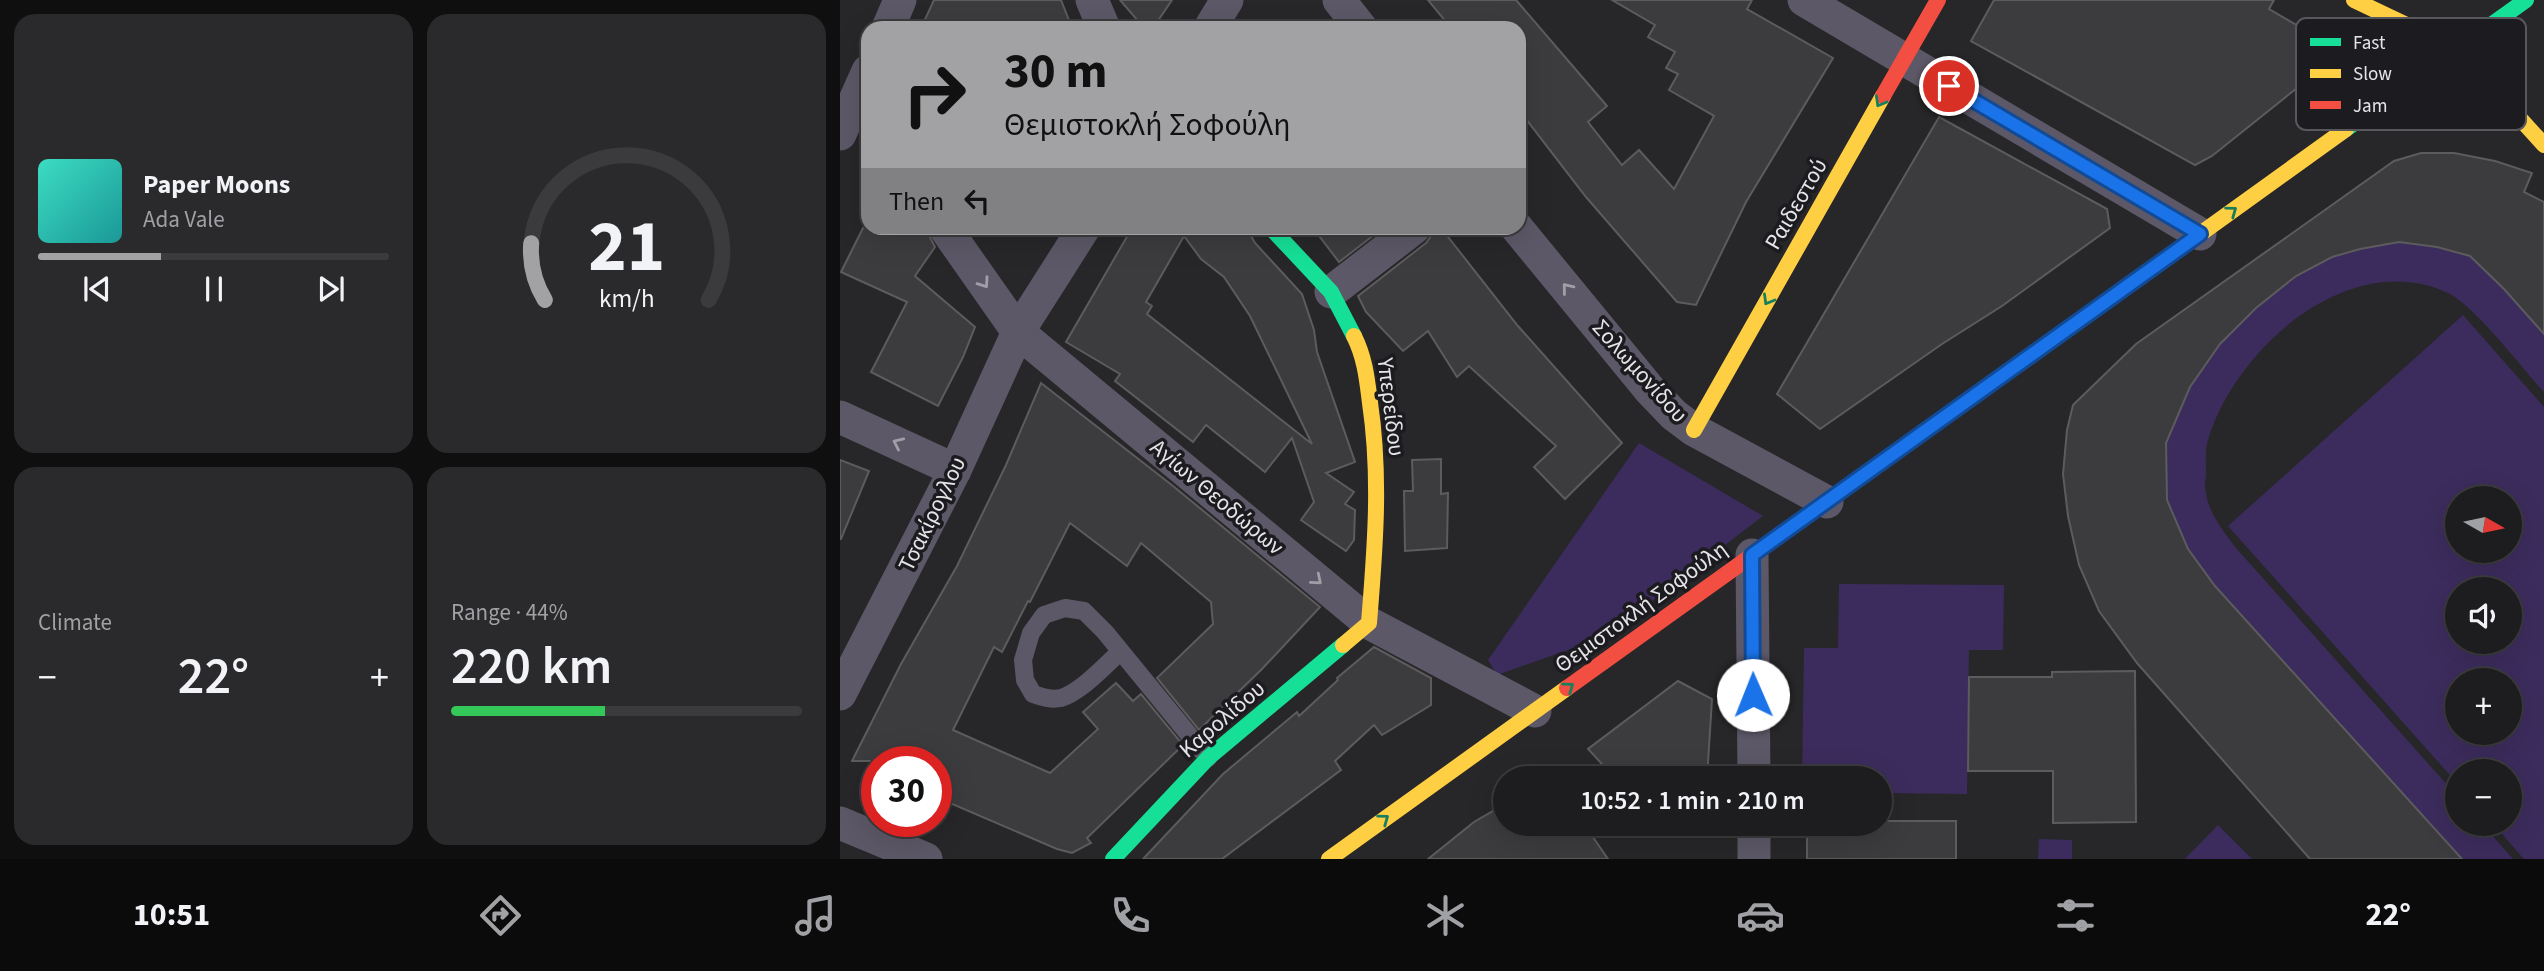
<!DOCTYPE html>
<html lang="en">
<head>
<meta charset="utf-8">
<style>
  body { margin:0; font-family:"Source Sans 3",sans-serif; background:#2a292b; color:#f1f3f6; height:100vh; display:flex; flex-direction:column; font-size:26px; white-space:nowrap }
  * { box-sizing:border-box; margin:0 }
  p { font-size:23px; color:#a0a1a4 }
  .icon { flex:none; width:38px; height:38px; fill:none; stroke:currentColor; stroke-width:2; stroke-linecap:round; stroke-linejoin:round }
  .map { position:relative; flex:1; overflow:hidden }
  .drawer { display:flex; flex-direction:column; gap:14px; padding:14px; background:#100f10; width:840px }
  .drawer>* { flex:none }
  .top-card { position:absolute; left:21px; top:21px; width:665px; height:214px; border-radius:21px; box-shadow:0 7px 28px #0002,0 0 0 2px #3b3a3c; background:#a2a2a4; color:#111; overflow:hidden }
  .needle { width:46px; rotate:99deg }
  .fabs { position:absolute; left:1605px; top:486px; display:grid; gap:14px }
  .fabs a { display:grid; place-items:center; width:77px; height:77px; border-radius:50%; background:#1d1c1e; box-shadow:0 7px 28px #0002,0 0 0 2px #3b3a3c; font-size:35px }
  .speed { position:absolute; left:21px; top:746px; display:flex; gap:14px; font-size:35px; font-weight:700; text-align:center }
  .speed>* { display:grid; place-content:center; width:91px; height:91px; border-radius:50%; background:#1d1c1e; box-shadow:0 7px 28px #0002,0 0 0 2px #3b3a3c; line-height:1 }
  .speed .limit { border:10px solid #d22; background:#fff; color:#111 }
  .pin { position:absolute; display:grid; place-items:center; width:60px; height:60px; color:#fff; margin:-30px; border:4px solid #fff; border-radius:50%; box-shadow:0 2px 7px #0007 }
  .me { position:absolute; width:77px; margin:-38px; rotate:359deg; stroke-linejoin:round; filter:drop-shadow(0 0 5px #0008) }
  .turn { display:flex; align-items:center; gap:24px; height:147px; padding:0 28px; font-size:32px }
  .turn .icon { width:91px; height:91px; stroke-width:2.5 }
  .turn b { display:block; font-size:49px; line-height:60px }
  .then { display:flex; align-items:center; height:66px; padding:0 28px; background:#0003; gap:14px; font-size:26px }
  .big { font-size:52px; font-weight:600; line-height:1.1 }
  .drawer .widget { flex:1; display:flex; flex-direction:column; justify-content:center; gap:10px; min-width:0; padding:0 24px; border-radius:21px; background:#2a292b }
  .drawer .dial { align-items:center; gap:0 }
  .dial svg { height:182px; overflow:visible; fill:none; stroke:#3b3a3c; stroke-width:7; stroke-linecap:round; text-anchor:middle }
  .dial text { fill:#f1f3f6; stroke:none }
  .song { display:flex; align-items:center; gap:21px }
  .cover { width:84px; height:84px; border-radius:10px; background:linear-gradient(135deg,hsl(170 70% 55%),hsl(180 70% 35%)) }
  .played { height:7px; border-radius:4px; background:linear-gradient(90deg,#a2a2a4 35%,#3b3a3c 35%) }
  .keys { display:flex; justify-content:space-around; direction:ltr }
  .heat { display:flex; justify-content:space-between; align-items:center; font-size:38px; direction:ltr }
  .charge { height:10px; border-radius:5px; background:linear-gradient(90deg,#34c759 44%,#3b3a3c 0) }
  .drawer .tiles { flex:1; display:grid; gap:14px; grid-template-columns:repeat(2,1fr) }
  .trip { position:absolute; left:653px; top:766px; width:399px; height:70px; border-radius:35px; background:#1d1c1e; box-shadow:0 7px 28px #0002,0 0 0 2px #3b3a3c; font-weight:600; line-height:70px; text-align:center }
  .menu { display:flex; height:112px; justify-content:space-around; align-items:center; background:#0c0b0c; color:#a0a1a4 }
  .menu .icon { width:49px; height:49px }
  .menu .on { color:#a2a2a4 }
  .menu b { font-size:32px; color:#f1f3f6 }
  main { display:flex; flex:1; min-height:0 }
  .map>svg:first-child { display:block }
</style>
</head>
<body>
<main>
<section class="drawer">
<div class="tiles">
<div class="widget">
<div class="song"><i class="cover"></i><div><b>Paper Moons</b><p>Ada Vale</p></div></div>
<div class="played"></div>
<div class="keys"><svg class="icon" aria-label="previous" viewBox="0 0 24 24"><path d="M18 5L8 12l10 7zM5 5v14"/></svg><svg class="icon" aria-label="pause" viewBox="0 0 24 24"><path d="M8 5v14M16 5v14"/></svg><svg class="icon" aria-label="next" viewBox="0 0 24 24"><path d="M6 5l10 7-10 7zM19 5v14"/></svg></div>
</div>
<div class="widget dial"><svg viewBox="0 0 100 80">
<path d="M14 69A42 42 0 1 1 86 69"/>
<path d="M14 69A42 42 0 0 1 8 44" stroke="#a2a2a4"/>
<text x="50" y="56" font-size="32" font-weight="700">21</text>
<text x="50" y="72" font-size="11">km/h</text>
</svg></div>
<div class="widget"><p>Climate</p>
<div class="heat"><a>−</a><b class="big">22°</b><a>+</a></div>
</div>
<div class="widget"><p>Range · 44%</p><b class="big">220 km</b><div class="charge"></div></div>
</div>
</section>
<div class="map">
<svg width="1704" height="859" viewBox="0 0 1704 859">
  <rect width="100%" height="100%" fill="#272628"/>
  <g fill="#3c2c5d" fill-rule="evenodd">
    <path d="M 1581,153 C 1621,154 1655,161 1692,173 L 1684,192 L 1704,202 L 1704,392 C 1683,369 1634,305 1608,293 C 1509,247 1395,349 1368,440 C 1365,449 1366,462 1366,472 C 1366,478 1364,486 1366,493 C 1369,514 1384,532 1396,548 L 1617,796 L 1617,824 L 1642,824 L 1673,859 L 1470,859 L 1297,663 L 1259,611 L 1239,565 L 1228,516 L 1223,474 L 1227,430 L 1233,405 L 1296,344 L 1554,161 Z"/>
    <path d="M 1623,315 L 1704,407 L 1704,859 L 1684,859 L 1653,824 L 1670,824 L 1670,772 L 1617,772 L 1617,783 L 1388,526 ZM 1617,499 L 1670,499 L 1670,551 L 1617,551 ZM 1617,590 L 1670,590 L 1670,642 L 1617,642 ZM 1617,681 L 1670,681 L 1670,733 L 1617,733 Z"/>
    <polygon points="799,443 923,516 765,637 657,675 648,660"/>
    <polygon points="999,584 1164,585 1163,650 1129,650 1127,794 1040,793 1040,779 962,779 964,648 998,648"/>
    <polygon points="1378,825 1412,859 1345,859"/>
    <polygon points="1199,839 1232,840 1232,859 1198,859"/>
  </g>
  <g fill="#3c3b3d" stroke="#5c5b5d" stroke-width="2" fill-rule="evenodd">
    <polygon points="94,0 221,0 232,28 81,28"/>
    <polygon points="280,0 332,0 313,28 304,28"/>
    <polygon points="588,0 676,0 767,106 748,122 782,165 799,150 834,189 874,116 829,90 838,74 826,68 835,52 808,37 815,25 772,0 912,0 907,9 993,58 906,202 856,305 837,302 746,197 679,110 679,28 611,28"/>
    <polygon points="1154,0 1434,0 1429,9 1484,41 1489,51 1488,62 1484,70 1472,76 1372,156 1355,165 1131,41"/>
    <polygon points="1099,117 1267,209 1270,228 1162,306 1102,344 980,429 937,394"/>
    <polygon points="1581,153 1614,153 1655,161 1692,173 1684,192 1704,202 1704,334 1664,289 1630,256 1597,247 1559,242 1520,249 1492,257 1456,276 1416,308 1380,344 1350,387 1326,443 1327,500 1348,549 1375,586 1622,859 1470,859 1297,663 1259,611 1239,565 1228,516 1223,474 1227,430 1233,405 1296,344 1554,161"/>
    <polygon points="23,228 85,228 95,247 75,276 135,327 123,357 98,406 31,372 67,302 1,272"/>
    <path d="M 292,228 L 410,228 L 410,234 L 415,243 L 462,294 L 474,330 L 477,352 L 515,462 L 486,473 L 514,492 L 505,504 L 515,510 L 514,540 L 506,551 L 461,520 L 474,502 L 452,438 L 425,472 L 366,425 L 353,442 L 275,381 L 280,374 L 226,342 ZM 344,236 L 361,259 L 384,277 L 410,316 L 472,444 L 307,314 L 312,306 L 306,302 Z"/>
    <polygon points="473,228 543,228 499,262"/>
    <polygon points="593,228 601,228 678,326 782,443 725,499 694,467 716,446 629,366 617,377 588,331 563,351 526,312 518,296 586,243 591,236"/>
    <polygon points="201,383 333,486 480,607 422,669 359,730 317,678 373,624 371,602 301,543 287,566 230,523 190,602 188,601 162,652 154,647 113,730 210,773 258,729 243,712 276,683 293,701 301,694 343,745 247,838 251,843 232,853 217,849 96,797 96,761 12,761 61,664 117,566 166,465"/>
    <polygon points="601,459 601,494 608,493 607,548 565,551 564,491 573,491 572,460"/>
    <polygon points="0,460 29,471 1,539 0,539"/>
    <polygon points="534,647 591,678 591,705 542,735 534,725 495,761 501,770 382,859 303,859 383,774 457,712 459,716 498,680 497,678"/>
    <polygon points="1295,671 1296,822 1213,823 1213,771 1128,771 1129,677 1212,677 1212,672"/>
    <polygon points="838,681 872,699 867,779 776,779 748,749"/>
    <polygon points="665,804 665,824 744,824 768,859 588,859 634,822"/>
    <polygon points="1040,821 1116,821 1116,859 967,859 967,824 1040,824"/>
  </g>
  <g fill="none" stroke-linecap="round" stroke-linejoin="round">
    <path stroke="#5d5867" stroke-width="18" d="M 280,652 C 263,667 242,691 221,698 C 211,700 202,697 193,694 L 185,680 L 183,660 L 191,633 L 204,615 L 225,608 L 244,611 L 265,632 L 368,758"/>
    <g stroke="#5d5867" stroke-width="33">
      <polyline points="252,0 264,28"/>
      <polyline points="499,0 521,28"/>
      <polyline points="964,0 1360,234"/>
      <polyline points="48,28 60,0"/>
      <polyline points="370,28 387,0"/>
      <polyline points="0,134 28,71"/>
      <polyline points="105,228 178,332 529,623 695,711"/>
      <polyline points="677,228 810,390 834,415 854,430 987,502"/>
      <polyline points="491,292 574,228"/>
      <polyline points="0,417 115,470"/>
      <polyline points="912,555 914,779"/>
      <polyline points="0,694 115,470 178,332 244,228"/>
      <polyline points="0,823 86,859"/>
      <polyline points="914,824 914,859"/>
    </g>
    <g stroke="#16e098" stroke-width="16">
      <polyline points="1506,129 1686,0"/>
      <polyline points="431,228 491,292 514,336"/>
      <polyline points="273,859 368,758 503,645"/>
    </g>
    <g stroke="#ffcf43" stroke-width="16">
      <polyline points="1514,0 1617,49 1704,145"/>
      <polyline points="1217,337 1506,129"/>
      <polyline points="854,430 1043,96"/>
      <path d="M 503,645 L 529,623 C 535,549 541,477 530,403 C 527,379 525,358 514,336"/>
      <polyline points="489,859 727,688"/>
    </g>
    <g stroke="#f24e42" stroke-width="16">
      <polyline points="1043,96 1098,0"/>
      <polyline points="727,688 1217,337"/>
    </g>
  </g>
  <defs><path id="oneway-chevron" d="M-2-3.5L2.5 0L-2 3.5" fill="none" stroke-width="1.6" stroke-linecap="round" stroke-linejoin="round" transform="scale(1.75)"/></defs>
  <g stroke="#197e5c">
    <use href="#oneway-chevron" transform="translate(1040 102) rotate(120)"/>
    <use href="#oneway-chevron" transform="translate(1392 211) rotate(-36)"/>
    <use href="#oneway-chevron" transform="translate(928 300) rotate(120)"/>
    <use href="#oneway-chevron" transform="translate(729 687) rotate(-36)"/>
    <use href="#oneway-chevron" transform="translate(544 819) rotate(-36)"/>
  </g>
  <g stroke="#a19ea7">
    <use href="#oneway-chevron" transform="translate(144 283) rotate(55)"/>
    <use href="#oneway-chevron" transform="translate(727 288) rotate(-129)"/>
    <use href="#oneway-chevron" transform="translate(58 443) rotate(-155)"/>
    <use href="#oneway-chevron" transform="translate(477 580) rotate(40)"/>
  </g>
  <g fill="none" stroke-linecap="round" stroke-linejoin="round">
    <g stroke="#114b97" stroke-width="18">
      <polyline id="route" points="913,695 912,555 1360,234 1109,86"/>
    </g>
    <use href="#route" stroke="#1a73e8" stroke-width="12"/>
  </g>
  <g text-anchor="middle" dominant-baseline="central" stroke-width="7" stroke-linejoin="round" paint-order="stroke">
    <g font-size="23" fill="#e5e4e7" stroke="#1c1b20">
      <text transform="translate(956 204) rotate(-60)">Ραιδεστού</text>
      <text transform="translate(800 371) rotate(48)">Σολωμονίδου</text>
      <text transform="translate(551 407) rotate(83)">Υπερείδου</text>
      <text transform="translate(377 497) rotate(40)">Αγίων Θεοδώρων</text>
      <text transform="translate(92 514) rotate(-64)">Τσακίρογλου</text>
      <text transform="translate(801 607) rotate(-36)">Θεμιστοκλή Σοφούλη</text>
      <text transform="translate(382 719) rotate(-41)">Καρολίδου</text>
    </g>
  </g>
  <rect x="1456" y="18" width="230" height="112" rx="10" fill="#1c1b20" stroke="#58575c" stroke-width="2"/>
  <rect x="1470" y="38" width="31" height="8" fill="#16e098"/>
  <rect x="1470" y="69" width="31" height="9" fill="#ffcf43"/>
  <rect x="1470" y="101" width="31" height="8" fill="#f24e42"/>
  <g font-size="19" fill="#e5e4e7">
    <text x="1513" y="49">Fast</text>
    <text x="1513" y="80">Slow</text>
    <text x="1513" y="112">Jam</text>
  </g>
</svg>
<div class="fabs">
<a><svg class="needle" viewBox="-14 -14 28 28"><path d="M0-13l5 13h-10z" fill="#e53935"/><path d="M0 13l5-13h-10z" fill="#a0a1a4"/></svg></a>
<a><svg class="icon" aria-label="sound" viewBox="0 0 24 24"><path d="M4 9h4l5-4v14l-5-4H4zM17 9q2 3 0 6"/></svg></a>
<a>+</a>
<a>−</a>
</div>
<div class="speed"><div class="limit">30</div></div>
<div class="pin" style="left:1109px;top:86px;background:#d93025"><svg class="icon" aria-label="arrive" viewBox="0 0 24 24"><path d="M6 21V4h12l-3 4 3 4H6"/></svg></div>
<svg class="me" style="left:913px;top:695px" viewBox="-20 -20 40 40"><circle r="19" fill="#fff"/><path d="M0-13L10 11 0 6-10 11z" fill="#1a73e8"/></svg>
<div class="trip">10:52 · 1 min · 210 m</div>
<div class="top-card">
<div class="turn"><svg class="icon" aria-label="right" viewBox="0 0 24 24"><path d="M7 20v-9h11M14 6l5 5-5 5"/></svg><div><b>30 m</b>Θεμιστοκλή Σοφούλη</div></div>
<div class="then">Then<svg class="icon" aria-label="left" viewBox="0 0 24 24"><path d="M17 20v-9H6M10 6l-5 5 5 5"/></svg></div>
</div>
</div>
</main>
<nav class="menu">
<b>10:51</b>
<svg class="icon on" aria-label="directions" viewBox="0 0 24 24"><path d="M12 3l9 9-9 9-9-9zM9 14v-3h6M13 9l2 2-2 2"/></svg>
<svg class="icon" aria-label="music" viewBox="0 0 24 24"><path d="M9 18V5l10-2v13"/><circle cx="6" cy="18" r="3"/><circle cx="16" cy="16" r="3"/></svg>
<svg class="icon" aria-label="phone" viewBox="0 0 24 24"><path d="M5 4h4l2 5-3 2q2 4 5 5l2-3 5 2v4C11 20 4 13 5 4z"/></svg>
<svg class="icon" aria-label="climate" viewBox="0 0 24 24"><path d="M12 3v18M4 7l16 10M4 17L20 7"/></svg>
<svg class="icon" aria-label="car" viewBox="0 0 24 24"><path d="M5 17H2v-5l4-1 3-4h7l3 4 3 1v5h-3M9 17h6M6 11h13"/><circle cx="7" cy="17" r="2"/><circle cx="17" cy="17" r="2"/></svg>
<svg class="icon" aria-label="filters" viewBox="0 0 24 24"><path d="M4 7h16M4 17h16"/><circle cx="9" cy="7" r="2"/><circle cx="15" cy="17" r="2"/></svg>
<b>22°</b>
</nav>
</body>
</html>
